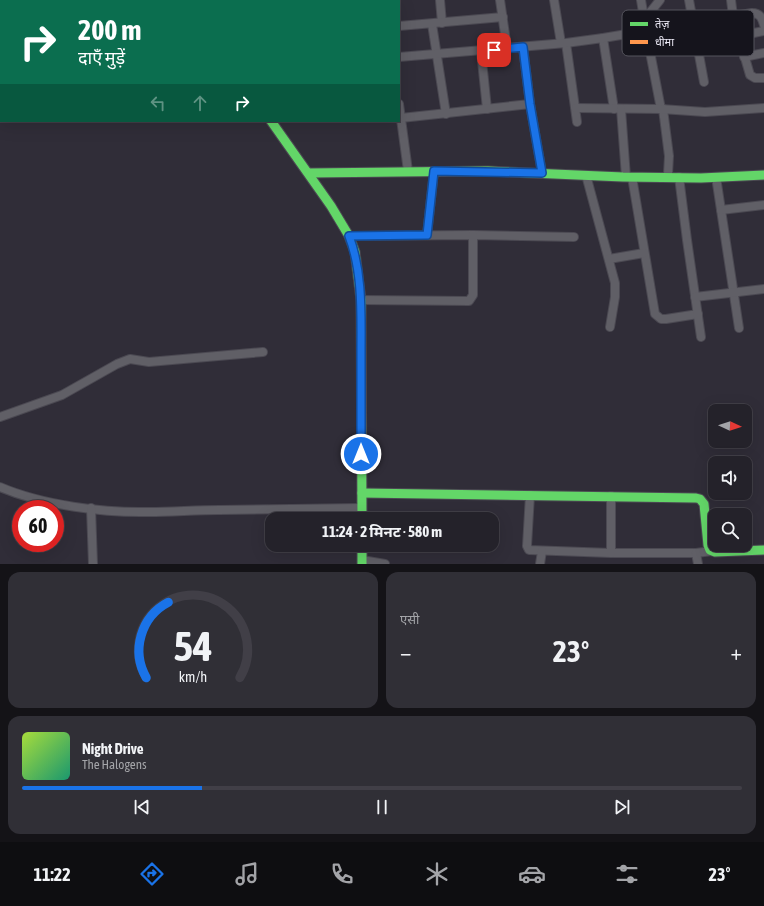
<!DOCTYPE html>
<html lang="hi">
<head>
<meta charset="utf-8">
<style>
  body { margin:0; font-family:"Asap Condensed","Noto Sans Devanagari",sans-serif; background:#302f36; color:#f1f3f6; height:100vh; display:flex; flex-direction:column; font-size:15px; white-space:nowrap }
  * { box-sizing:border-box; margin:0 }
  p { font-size:13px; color:#a3a4a8 }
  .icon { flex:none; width:22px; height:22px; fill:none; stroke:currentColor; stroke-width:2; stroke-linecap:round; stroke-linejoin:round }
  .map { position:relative; height:564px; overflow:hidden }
  .sheet { display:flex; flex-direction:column; gap:8px; padding:8px; background:#141317; flex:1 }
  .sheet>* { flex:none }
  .top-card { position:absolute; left:0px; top:0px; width:400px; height:122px; box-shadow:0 4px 16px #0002,0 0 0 1px #413f47; background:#0b6e4f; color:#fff; overflow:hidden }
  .needle { width:26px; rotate:93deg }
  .buttons { position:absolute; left:708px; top:404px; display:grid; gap:8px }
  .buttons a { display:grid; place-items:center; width:44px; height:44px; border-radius:8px; background:#24222a; box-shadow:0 4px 16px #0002,0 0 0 1px #413f47; font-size:20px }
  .speed { position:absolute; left:12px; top:500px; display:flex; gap:8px; font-size:20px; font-weight:700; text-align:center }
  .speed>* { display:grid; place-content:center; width:52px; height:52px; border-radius:50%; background:#24222a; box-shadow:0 4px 16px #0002,0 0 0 1px #413f47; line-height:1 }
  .speed .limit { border:6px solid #d22; background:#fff; color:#111 }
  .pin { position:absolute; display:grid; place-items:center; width:34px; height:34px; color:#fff; margin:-17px; border-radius:8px; box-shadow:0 2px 6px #0006 }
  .me { position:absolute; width:44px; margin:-22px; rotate:0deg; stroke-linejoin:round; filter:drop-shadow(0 0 3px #0008) }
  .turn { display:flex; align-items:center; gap:14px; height:84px; padding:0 12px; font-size:18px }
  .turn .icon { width:52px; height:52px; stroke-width:2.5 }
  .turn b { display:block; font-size:28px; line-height:34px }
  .lanes { display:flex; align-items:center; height:38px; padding:0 12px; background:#0003; justify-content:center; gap:20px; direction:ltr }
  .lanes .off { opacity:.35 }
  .big { font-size:30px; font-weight:700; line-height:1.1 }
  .sheet .card { flex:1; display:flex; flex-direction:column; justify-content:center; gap:6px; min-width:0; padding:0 14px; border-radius:12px; background:#302f36 }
  .sheet .dial { align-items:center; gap:0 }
  .dial svg { height:104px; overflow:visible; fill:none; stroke:#413f47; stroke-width:7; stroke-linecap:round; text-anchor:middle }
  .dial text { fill:#f1f3f6; stroke:none }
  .song { display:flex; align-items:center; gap:12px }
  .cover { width:48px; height:48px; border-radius:6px; background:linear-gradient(135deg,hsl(80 70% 55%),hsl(160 70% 35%)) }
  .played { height:4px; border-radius:2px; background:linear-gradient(90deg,#1a73e8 25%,#413f47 25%) }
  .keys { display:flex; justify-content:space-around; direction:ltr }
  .heat { display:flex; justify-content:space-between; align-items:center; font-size:22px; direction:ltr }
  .sheet .tiles { flex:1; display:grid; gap:8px; grid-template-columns:1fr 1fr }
  .card:last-child { grid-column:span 2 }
  .trip { position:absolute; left:265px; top:512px; width:234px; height:40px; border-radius:12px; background:#24222a; box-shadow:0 4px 16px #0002,0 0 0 1px #413f47; font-weight:700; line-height:40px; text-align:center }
  .dock { display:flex; height:64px; justify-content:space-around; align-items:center; background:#0e0e11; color:#a3a4a8 }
  .dock .icon { width:28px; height:28px }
  .dock .current { color:#1a73e8 }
  .dock b { font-size:18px; color:#f1f3f6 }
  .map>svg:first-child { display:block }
</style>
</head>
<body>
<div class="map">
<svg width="764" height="564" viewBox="0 0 764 564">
  <rect width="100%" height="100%" fill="#302d38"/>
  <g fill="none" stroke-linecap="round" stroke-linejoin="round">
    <g stroke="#4b4952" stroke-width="10">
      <g id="street">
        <polyline points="283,0 283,1"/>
        <polyline points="355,0 355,1"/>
        <polyline points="387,0 388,1"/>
        <polyline points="440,0 442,23"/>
        <polyline points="500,0 507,48"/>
        <polyline points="554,0 561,43"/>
        <polyline points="641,0 646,31 661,109 663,109 669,156 668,174 665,177"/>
        <polyline points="689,0 704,82"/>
        <polyline points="731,0 733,16 750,75 755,78 764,78"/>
        <polyline points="644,20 660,0"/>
        <polyline points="432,24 446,114"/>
        <polyline points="399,26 503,17"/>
        <polyline points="0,30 1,30"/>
        <polyline points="739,36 764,31"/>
        <polyline points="603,38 614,109"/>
        <polyline points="566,43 577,122"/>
        <polyline points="523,47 530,104 542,173"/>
        <polyline points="481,51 487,109"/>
        <path d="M 399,57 L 566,43 L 603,38 L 752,13 C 760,13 762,18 764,25"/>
        <polyline points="744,57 764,53"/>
        <polyline points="399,104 408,171"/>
        <polyline points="576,108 661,109 705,112 764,108"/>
        <polyline points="621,109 626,177"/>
        <polyline points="401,118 530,104"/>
        <polyline points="586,175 615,283 615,297 610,327"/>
        <polyline points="632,177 655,314 661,319 666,319 698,314"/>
        <polyline points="679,177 687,240 701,337"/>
        <polyline points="716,177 739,328"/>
        <polyline points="721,210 764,205"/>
        <polyline points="427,235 434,171"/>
        <polyline points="349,236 473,235 574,237"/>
        <polyline points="609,259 644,253"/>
        <polyline points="695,297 764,289"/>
        <polyline points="361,300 469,301 473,295 473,235"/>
        <polyline points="0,417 62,395 117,364 130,359 149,362 263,352"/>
        <path d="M 0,487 C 42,505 103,513 149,512 C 172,512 196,510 219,510 C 267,509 314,509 362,508"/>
        <polyline points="530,495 527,546 529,550 611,553 696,553 712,551"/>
        <polyline points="91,508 93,564"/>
        <polyline points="611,553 611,496"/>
        <polyline points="696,553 698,564"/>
        <polyline points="362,560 385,564"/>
        <polyline points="540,564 542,551"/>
      </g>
    </g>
    <g stroke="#4b4952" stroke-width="11">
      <g id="fast">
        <polyline points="271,121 331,206 349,236 355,252 361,300 362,519"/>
        <polyline points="309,173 488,171 623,177 701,178 764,175"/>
        <polyline points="362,493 696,498 700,499 704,504 708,545 710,550 715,552 764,550"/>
        <polyline points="362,545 362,564"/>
      </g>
    </g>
    <g stroke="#4b4952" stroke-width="11">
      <polyline id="slow" points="183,0 183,1"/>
    </g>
    <use href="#street" stroke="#605f66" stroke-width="8"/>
    <use href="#fast" stroke="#63d668" stroke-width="9"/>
    <use href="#slow" stroke="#ff974d" stroke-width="9"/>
  </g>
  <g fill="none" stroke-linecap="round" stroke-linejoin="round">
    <g stroke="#114b97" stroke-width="10">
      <path id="route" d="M 361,454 C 361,420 361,387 361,353 C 361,314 363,273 349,236 L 427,235 L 434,171 L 542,173 L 530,104 L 523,47 L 494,50"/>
    </g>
    <use href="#route" stroke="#1a73e8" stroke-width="7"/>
  </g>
  <rect x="622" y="10" width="132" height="46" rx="6" fill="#15141c" stroke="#55545d" stroke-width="1"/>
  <rect x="630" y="22" width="18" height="4" fill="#63d668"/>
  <rect x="630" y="40" width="18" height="4" fill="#ff974d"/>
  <g font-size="11" fill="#ebe9f5">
    <text x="655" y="28">तेज़</text>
    <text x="655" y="46">धीमा</text>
  </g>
</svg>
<div class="buttons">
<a><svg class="needle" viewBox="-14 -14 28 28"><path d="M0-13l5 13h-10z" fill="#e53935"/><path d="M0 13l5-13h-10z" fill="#a3a4a8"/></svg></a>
<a><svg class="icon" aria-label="sound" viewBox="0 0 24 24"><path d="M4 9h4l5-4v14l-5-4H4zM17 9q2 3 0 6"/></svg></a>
<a><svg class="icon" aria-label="search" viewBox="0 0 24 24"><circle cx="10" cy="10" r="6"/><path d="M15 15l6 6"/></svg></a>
</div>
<div class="speed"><div class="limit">60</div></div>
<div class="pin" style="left:494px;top:50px;background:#d93025"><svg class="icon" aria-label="arrive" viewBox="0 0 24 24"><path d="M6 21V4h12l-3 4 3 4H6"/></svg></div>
<svg class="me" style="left:361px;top:454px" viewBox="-20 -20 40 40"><circle r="17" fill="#1a73e8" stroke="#fff" stroke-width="3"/><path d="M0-11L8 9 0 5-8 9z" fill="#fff"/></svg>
<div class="trip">11:24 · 2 मिनट · 580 m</div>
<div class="top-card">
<div class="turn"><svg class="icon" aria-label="right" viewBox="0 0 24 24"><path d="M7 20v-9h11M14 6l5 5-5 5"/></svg><div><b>200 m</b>दाएँ मुड़ें</div></div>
<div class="lanes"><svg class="icon off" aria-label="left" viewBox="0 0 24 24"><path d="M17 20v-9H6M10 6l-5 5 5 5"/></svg><svg class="icon off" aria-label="ahead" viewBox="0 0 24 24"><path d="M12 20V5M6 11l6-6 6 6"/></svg><svg class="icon" aria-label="right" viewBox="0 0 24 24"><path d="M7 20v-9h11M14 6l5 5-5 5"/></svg></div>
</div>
</div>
<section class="sheet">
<div class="tiles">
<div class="card dial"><svg viewBox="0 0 100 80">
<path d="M14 69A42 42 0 1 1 86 69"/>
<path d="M14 69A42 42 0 0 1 31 11" stroke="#1a73e8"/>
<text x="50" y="56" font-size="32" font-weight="700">54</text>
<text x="50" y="72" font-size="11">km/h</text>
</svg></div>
<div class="card"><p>एसी</p>
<div class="heat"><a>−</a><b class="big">23°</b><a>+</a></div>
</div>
<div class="card">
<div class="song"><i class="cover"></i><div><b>Night Drive</b><p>The Halogens</p></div></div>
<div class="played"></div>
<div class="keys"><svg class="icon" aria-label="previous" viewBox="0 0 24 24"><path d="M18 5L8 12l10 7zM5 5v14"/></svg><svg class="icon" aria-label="pause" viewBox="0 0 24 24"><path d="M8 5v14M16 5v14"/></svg><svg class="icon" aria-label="next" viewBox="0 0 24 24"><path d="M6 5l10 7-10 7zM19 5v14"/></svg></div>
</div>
</div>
</section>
<nav class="dock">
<b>11:22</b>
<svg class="icon current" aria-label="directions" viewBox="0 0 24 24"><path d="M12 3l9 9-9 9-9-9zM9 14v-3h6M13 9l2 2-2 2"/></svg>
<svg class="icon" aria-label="music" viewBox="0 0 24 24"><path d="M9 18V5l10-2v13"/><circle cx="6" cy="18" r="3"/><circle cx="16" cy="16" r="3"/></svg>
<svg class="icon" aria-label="phone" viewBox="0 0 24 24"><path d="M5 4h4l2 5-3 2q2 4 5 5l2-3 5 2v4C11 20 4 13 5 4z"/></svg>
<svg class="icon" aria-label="climate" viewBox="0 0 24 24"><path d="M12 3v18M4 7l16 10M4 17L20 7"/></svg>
<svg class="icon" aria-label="car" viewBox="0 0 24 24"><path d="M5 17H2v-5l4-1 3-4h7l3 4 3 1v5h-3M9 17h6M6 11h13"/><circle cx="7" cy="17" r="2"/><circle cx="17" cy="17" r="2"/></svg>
<svg class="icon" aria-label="filters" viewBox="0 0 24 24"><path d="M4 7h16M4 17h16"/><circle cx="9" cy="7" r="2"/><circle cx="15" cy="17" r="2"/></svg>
<b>23°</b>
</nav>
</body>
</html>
